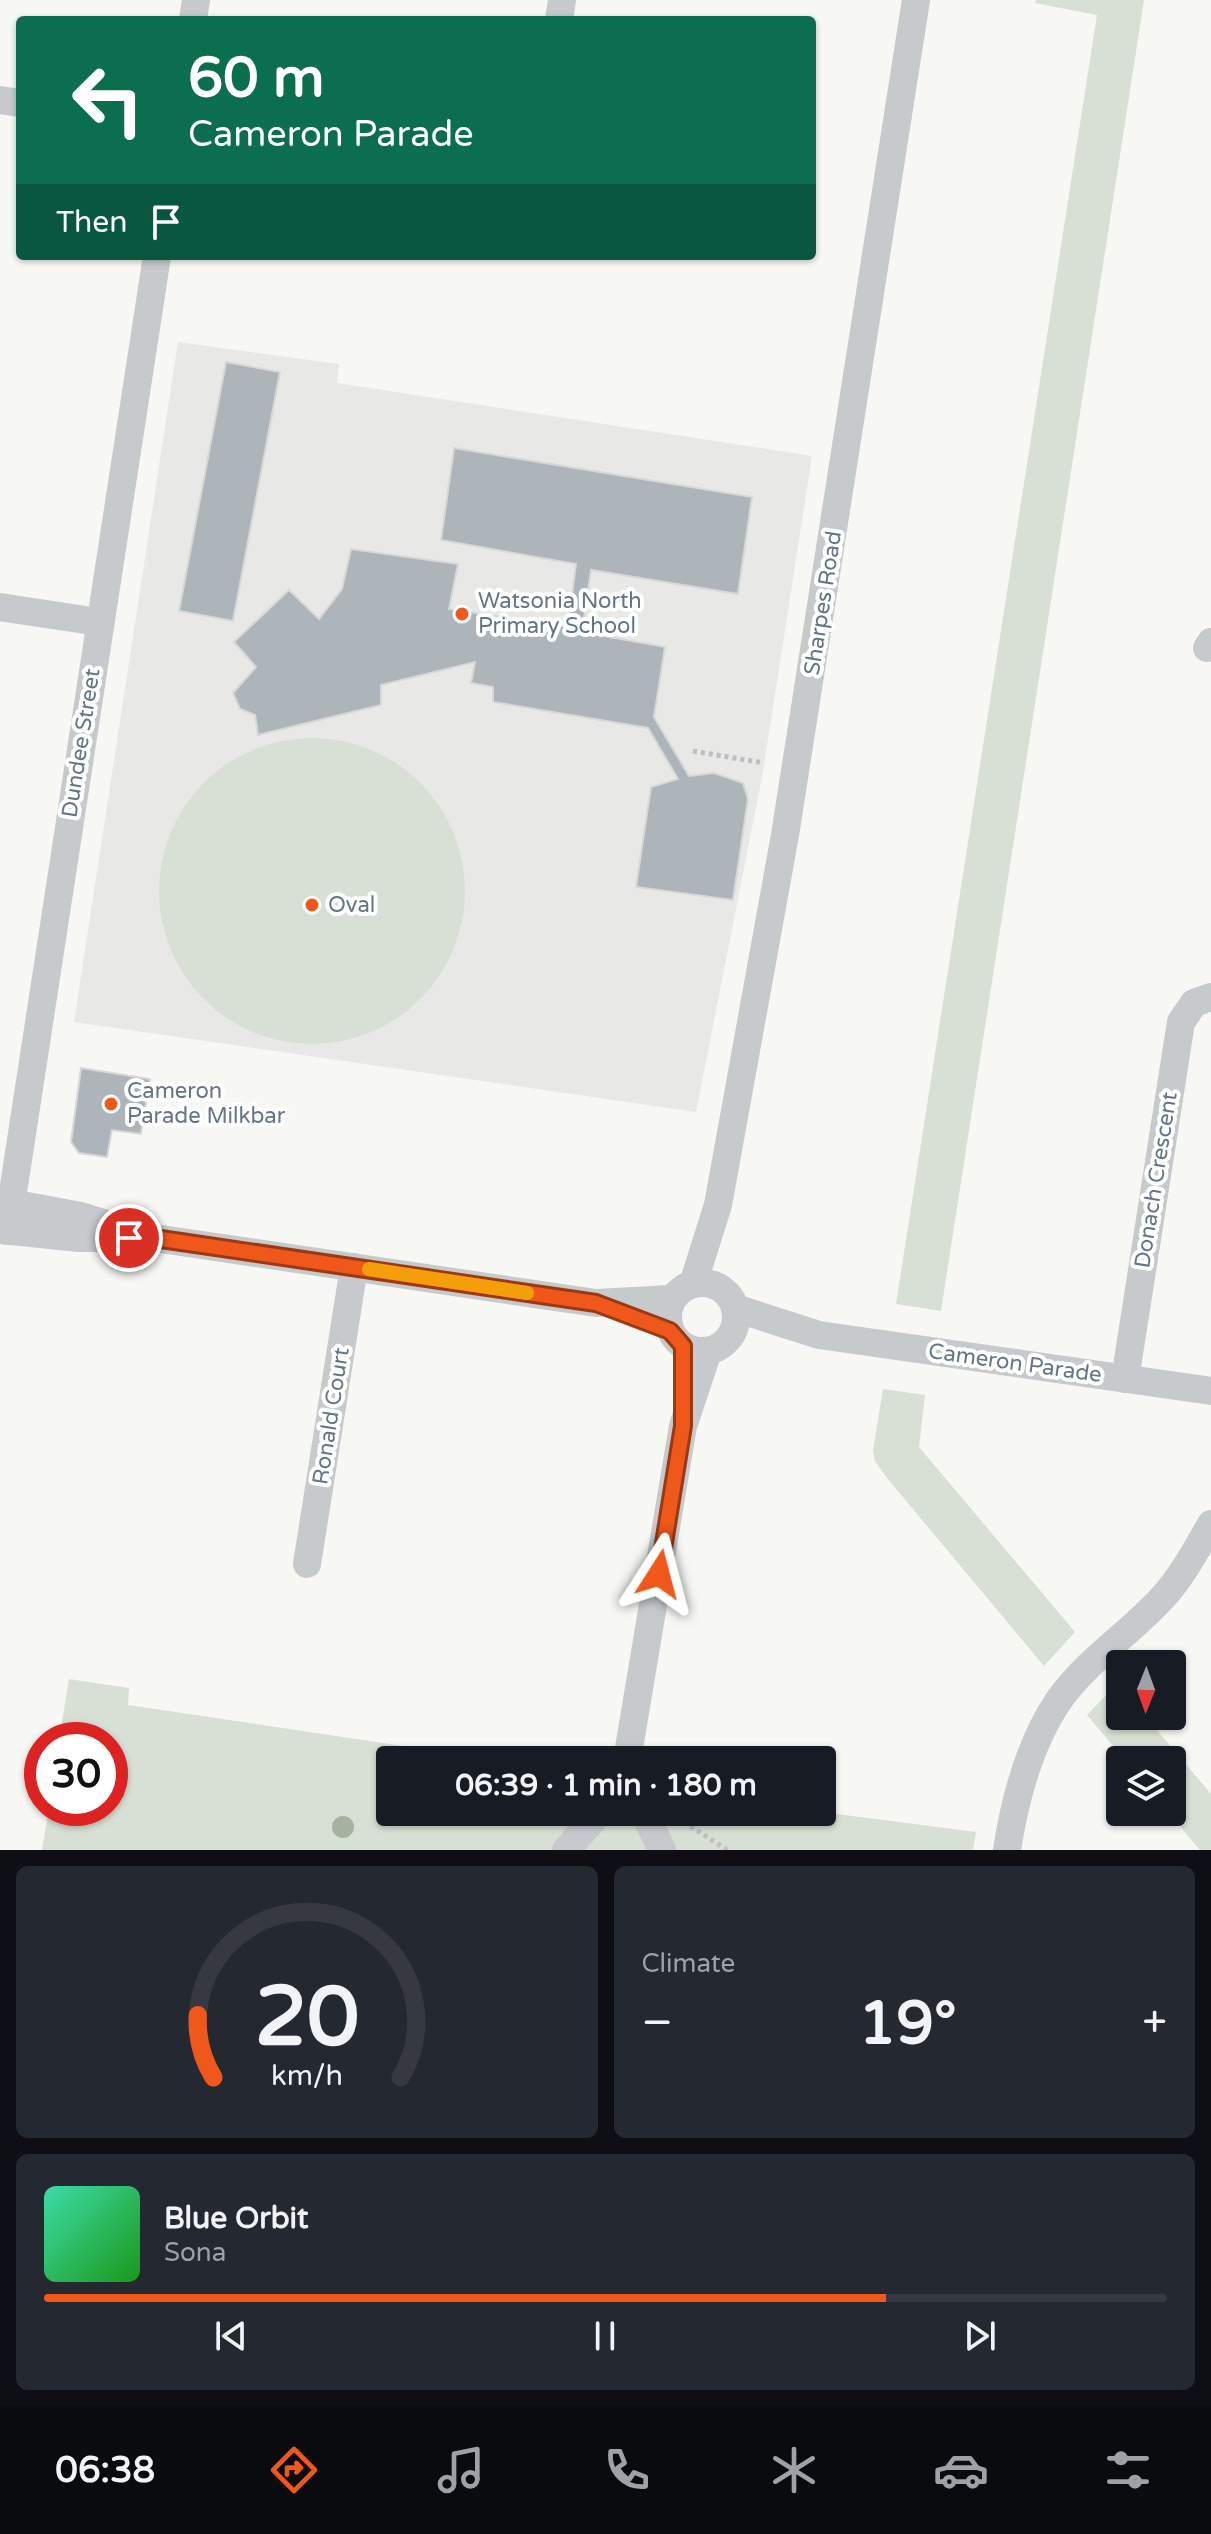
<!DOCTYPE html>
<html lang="en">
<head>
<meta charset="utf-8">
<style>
  body { margin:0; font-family:"Varela Round",sans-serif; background:#242831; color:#f1f3f6; height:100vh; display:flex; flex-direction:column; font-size:30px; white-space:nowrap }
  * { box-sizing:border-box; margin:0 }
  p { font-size:26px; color:#9ea1a6 }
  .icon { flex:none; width:44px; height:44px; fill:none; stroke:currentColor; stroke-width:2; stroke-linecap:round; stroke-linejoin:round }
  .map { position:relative; height:1850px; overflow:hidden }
  .details { display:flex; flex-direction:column; gap:16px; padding:16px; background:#0d0f14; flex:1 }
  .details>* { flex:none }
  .banner { position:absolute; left:16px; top:16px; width:800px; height:244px; border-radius:8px; box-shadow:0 2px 6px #0004; background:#0b6e4f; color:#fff; overflow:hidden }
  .needle { width:52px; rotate:181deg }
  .controls { position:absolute; left:1106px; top:1650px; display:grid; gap:16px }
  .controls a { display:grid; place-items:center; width:80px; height:80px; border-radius:8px; background:#171b24; box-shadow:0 2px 6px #0004; font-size:40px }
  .speed { position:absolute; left:24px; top:1722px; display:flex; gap:16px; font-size:40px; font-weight:700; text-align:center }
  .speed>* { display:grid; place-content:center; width:104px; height:104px; border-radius:50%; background:#171b24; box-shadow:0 2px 6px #0004; line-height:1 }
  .speed .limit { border:12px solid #d22; background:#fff; color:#111 }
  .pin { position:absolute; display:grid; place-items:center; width:68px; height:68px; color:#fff; margin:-34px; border:4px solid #fff; border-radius:50%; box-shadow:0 2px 8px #0007 }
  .me { position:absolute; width:88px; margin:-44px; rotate:9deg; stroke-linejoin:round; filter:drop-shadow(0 0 6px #0008) }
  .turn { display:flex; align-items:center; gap:28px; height:168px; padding:0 40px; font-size:36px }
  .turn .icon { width:104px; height:104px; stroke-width:2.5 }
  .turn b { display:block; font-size:56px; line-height:68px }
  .then { display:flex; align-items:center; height:76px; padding:0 40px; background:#0003; gap:16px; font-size:30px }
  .big { font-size:60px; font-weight:700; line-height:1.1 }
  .details .card { flex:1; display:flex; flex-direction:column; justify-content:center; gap:12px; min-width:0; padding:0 28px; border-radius:12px; background:#242831 }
  .details .dial { align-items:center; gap:0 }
  .dial svg { height:208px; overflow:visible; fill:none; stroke:#363941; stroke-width:7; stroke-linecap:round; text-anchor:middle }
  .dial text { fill:#f1f3f6; stroke:none }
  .song { display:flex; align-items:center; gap:24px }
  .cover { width:96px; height:96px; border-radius:12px; background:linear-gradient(135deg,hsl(160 70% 55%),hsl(120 70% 35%)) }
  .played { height:8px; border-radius:4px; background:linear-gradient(90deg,#f0571b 75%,#363941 75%) }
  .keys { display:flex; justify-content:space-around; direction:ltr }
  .heat { display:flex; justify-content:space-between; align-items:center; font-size:44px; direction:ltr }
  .details .tiles { flex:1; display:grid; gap:16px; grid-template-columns:1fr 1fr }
  .card:last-child { grid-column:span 2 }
  .trip { position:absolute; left:376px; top:1746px; width:460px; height:80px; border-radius:8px; background:#171b24; box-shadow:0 2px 6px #0004; font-weight:700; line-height:80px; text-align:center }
  .dock { display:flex; height:128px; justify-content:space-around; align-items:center; background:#090b0e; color:#9ea1a6 }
  .dock .icon { width:56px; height:56px }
  .dock .current { color:#f0571b }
  .dock b { font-size:36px; color:#f1f3f6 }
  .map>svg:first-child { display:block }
</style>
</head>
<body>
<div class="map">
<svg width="1211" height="1850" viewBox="0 0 1211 1850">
  <rect width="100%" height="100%" fill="#f7f7f3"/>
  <polygon fill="#e8e9e7" points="178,342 339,364 337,383 812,456 763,772 696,1112 74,1022"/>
  <g fill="#d8dfd4">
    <polygon points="1036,0 1144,0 941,1311 896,1304 1097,15 1035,3"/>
    <circle cx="312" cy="891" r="153"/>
    <polygon points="883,1389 925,1395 919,1447 1075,1632 1044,1666 887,1478 875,1461 873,1451"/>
    <polygon points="69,1679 129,1688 128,1705 497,1760 390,1760 390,1812 821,1812 976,1832 973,1850 42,1850 49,1808 110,1808 110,1740 59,1740"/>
    <polygon points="1118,1683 1120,1686 1120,1716 1145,1716 1211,1794 1211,1850 1200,1850 1168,1812 1172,1812 1172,1760 1125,1760 1087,1715"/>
  </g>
  <g fill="#adb5bb" stroke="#d8d8d6" stroke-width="2">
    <polygon points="226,362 280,372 233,621 179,611"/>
    <polygon points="454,448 752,497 738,594 591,570 582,632 665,647 654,717 689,776 714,773 743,783 748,799 733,900 636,887 651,787 678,779 648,728 493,702 493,687 471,683 475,662 381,685 381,705 258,735 255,715 240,709 233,693 256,667 234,642 289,590 319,619 342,589 351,549 458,564 449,609 568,627 576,564 441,540"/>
    <polygon points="81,1068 150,1079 141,1134 112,1130 107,1157 79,1153 71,1142"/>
  </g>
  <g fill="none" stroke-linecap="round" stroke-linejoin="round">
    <g stroke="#bdc0c2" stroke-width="5" stroke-dasharray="4 4" stroke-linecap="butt">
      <polyline points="693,751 764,763"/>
      <polyline points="679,1815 690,1826 727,1850"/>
    </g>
    <g stroke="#c6cacd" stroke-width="28">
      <polyline points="193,20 196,0"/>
      <polyline points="559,20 562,0"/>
      <polyline points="0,100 20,103"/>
      <polyline points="0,607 99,622"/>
      <polyline points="1207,648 1211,642"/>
      <polyline points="0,1201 81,1216 126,1230"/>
      <polyline points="0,1230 79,1238 154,1238 596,1303 672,1299"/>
      <polyline points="7,1231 157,256"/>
      <circle cx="702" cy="1317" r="34"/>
      <polyline points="693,1284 718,1205 785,835 916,0"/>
      <polyline points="735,1308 819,1335 1211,1391"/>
      <polyline points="1125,1379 1181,1022 1194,1003 1211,997"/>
      <polyline points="307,1564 354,1267"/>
      <polyline points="627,1760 683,1426 708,1351"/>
      <polyline points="644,1812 662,1850"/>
      <polyline points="566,1850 600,1812"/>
      <path d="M 1007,1850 C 1015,1798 1029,1744 1059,1700 C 1088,1659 1131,1633 1164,1596 C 1183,1575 1197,1548 1211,1524"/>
    </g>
  </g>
  <circle fill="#a6b1a2" cx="343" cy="1827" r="11"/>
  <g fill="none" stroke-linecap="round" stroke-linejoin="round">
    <g stroke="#9c3912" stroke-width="20">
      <polyline id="route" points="129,1238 154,1238 596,1303 670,1331 683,1346 683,1426 659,1574"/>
    </g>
    <use href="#route" stroke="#f0571b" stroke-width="14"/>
    <polyline stroke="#f59e0b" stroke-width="14" points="369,1269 527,1293"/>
  </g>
  <g fill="#f0571b" stroke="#fff" stroke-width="3">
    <circle cx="462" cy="614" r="8"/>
    <circle cx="312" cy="905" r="8"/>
    <circle cx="111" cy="1104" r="8"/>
  </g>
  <g text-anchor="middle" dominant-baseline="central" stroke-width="8" stroke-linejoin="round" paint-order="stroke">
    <g font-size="22" fill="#647587" stroke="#fff" text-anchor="start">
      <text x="478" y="601">Watsonia North<tspan x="478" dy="25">Primary School</tspan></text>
      <text x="328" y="905">Oval</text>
      <text x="127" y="1091">Cameron<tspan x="127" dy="25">Parade Milkbar</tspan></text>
    </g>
    <g font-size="22" fill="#647587" stroke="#fff">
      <text transform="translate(823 603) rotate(-81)">Sharpes Road</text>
      <text transform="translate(81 743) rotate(-81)">Dundee Street</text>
      <text transform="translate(1156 1180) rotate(-81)">Donach Crescent</text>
      <text transform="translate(1015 1363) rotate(8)">Cameron Parade</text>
      <text transform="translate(331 1416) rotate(-81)">Ronald Court</text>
    </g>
  </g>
</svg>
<div class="controls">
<a><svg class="needle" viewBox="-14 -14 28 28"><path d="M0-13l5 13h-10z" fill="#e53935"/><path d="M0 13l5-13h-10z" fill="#9ea1a6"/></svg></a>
<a><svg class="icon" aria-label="layers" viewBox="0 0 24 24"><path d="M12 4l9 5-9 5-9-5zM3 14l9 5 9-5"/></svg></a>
</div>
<div class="speed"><div class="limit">30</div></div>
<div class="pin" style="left:129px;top:1238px;background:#d93025"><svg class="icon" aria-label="arrive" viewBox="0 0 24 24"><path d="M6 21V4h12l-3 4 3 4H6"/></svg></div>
<svg class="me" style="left:659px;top:1574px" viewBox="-20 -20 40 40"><path d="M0-17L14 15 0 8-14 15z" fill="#f0571b" stroke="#fff" stroke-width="4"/></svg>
<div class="trip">06:39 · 1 min · 180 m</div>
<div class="banner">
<div class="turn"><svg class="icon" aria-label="left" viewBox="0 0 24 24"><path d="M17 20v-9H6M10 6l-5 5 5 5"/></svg><div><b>60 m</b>Cameron Parade</div></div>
<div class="then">Then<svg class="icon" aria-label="arrive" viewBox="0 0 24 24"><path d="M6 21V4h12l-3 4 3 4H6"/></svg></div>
</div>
</div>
<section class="details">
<div class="tiles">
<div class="card dial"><svg viewBox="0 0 100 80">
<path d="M14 69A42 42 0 1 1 86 69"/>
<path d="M14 69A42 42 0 0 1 8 45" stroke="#f0571b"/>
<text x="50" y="56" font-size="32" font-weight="700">20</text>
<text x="50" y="72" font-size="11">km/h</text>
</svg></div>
<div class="card"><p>Climate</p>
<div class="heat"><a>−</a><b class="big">19°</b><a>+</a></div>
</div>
<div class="card">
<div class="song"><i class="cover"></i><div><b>Blue Orbit</b><p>Sona</p></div></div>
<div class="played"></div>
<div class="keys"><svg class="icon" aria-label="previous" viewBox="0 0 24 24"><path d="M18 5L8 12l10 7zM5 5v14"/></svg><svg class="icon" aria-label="pause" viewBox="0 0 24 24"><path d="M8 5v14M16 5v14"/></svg><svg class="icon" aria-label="next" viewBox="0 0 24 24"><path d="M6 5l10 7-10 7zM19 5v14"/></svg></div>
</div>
</div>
</section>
<nav class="dock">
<b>06:38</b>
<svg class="icon current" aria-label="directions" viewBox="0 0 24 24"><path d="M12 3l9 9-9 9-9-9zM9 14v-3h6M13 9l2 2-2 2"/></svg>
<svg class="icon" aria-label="music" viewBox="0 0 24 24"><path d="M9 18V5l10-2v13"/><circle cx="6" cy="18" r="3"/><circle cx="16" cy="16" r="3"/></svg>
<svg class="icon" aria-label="phone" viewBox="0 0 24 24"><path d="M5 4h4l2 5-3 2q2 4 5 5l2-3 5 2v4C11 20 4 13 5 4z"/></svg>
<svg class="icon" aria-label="climate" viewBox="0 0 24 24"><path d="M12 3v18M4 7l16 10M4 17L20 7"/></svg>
<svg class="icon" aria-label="car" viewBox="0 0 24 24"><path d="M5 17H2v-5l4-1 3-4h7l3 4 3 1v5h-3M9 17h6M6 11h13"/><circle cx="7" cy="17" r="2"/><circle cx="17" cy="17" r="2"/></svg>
<svg class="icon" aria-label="filters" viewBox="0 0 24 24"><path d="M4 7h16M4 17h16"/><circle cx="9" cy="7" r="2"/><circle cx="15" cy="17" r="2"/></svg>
</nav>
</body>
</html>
